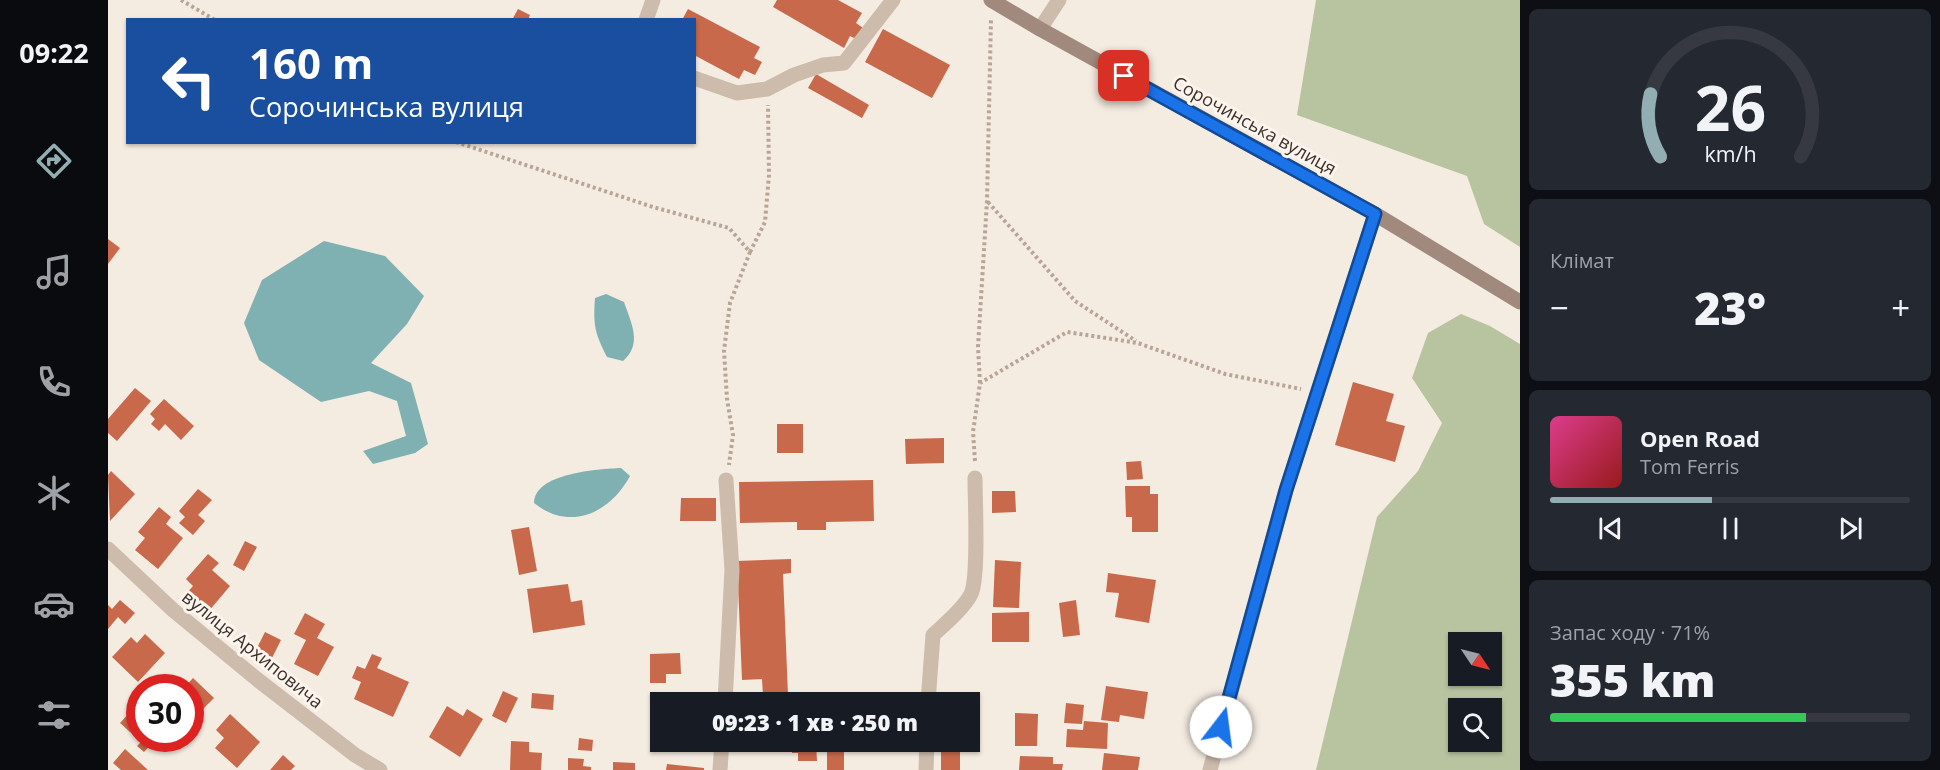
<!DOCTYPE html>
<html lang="uk">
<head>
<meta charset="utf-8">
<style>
  body { margin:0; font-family:"Open Sans",sans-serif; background:#242831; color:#f1f3f6; height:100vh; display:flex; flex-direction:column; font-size:22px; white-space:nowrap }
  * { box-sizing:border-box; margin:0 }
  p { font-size:20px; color:#9ea1a6 }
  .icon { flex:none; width:33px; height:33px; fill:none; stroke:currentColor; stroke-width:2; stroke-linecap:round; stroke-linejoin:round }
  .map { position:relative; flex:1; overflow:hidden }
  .sheet { display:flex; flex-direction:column; gap:9px; padding:9px; background:#0d0f14; width:420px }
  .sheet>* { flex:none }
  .hud { position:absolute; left:18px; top:18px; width:570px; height:126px; border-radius:0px; box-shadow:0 2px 4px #0004; background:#1a4fa0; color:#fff; overflow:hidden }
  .needle { width:39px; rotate:125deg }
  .buttons { position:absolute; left:1340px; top:632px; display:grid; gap:12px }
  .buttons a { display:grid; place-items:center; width:54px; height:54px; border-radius:0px; background:#171b24; box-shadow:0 2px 4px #0004; font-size:30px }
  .speed { position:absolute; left:18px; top:674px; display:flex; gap:12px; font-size:30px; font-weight:700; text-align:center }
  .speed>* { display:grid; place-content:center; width:78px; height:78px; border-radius:50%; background:#171b24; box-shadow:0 2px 4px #0004; line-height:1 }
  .speed .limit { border:9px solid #d22; background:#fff; color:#111 }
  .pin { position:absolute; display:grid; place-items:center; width:51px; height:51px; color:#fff; margin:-26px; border-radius:12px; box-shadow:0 3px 9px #0006 }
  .me { position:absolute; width:66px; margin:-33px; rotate:15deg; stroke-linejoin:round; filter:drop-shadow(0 0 4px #0008) }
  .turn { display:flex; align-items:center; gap:21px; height:126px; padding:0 24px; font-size:27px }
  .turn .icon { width:78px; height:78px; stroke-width:2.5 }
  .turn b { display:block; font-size:42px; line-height:51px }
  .big { font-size:45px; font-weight:800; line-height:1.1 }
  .sheet .tile { flex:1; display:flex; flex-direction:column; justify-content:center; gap:9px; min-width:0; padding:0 21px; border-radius:9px; background:#242831 }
  .sheet .dial { align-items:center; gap:0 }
  .dial svg { height:156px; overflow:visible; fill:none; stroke:#363941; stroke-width:7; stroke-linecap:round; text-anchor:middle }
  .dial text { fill:#f1f3f6; stroke:none }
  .song { display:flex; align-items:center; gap:18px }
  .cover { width:72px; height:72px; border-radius:9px; background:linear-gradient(135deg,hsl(330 70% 55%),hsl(0 70% 35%)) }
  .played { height:6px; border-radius:3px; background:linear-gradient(90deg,#92aeb2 45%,#363941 45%) }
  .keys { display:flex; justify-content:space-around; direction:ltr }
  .heat { display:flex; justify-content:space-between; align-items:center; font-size:33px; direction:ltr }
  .charge { height:9px; border-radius:4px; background:linear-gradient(90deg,#34c759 71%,#363941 0) }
  .trip { position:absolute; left:542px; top:692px; width:330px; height:60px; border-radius:0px; background:#171b24; box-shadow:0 2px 4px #0004; font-weight:800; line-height:60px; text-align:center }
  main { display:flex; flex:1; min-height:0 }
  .menu { display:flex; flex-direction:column; width:108px; justify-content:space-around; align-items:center; background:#090b0e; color:#9ea1a6 }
  .menu .icon { width:42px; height:42px }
  .menu .selected { color:#92aeb2 }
  .menu b { font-size:27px; color:#f1f3f6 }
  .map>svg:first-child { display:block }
</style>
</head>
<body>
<main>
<nav class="menu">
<b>09:22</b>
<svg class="icon selected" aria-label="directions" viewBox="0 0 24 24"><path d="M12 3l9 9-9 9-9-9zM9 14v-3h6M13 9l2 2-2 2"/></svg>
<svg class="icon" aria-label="music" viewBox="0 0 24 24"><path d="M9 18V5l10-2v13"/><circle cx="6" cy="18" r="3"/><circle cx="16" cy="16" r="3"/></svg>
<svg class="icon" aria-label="phone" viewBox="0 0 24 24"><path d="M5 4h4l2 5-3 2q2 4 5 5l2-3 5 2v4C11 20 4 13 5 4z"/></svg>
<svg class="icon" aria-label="climate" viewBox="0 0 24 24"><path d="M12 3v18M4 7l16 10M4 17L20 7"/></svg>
<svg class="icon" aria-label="car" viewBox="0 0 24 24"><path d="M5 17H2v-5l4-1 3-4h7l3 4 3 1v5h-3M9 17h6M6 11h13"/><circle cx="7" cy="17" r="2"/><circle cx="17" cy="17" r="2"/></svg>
<svg class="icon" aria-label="filters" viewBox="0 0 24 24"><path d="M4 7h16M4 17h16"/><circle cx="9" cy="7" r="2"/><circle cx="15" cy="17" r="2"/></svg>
</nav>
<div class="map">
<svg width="1412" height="770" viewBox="0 0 1412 770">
  <rect width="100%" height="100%" fill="#f4ebe1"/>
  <g fill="#b8c4a0" fill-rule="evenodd">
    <polygon points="1208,0 1412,0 1412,247 1376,224 1359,176 1189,115"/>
    <path d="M 1353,314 L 1382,326 L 1412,344 L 1412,770 L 1208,770 L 1269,517 L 1310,471 L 1334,423 L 1304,378 L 1320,333 ZM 1350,642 L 1383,642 L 1383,675 L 1350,675 ZM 1350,708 L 1383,708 L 1383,741 L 1350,741 Z"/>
  </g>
  <g fill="#7fb0b2">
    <polygon points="216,241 277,256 316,296 299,324 263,363 303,383 320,444 307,453 265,464 255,451 298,436 289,401 261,391 213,402 151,360 136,323 154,280"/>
    <path d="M 498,294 L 516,302 C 523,323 535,344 515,361 L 499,357 C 487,333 485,326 487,298 Z"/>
    <path d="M 513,468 L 522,476 C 502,513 462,532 426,503 C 426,473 491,469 513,468 Z"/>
  </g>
  <g fill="#c8694b">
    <polygon points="669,0 730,0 754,13 748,23 755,28 748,39 742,36 736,48 665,7"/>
    <polygon points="410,9 422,15 420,20 404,20"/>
    <polygon points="580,9 652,47 646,58 654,62 647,75 636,70 631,79 586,55 586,20 574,20"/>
    <polygon points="775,29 842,65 824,98 757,62"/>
    <polygon points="708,74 761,105 754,118 700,88"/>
    <polygon points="0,239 12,248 0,264"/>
    <polygon points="1245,382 1286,394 1278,421 1297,426 1287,462 1227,445"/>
    <polygon points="27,388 43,401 9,441 0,433 0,419"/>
    <polygon points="56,399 86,426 73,440 57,424 51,431 43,424 47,419 42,414"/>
    <rect x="669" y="424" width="26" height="29"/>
    <polygon points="836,438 836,463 798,464 797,439"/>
    <polygon points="1033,461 1035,479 1019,480 1018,462"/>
    <polygon points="3,471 27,494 2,521 0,475"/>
    <polygon points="765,480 766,521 718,522 718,530 689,530 689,522 632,523 631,482"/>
    <polygon points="1017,486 1042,486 1042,494 1050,494 1050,532 1024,532 1024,517 1018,517"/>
    <polygon points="90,489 104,500 90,515 97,521 85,535 71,523 77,517 71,511"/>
    <polygon points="884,491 907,491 908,512 884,513"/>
    <polygon points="573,498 608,498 608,521 572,521"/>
    <polygon points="51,507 63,517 58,524 75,538 50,569 27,550 37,538 30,532"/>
    <polygon points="421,527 429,571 411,575 403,530"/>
    <polygon points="137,541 149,547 136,571 125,565"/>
    <polygon points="100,554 111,563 104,570 122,586 100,612 78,594 85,586 78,579"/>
    <polygon points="683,559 683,573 675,574 680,695 655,696 654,679 634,680 629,561"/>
    <polygon points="887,560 913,562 911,608 885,607"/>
    <polygon points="1000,573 1048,580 1041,623 1007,617 1011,593 998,592"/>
    <polygon points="460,584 463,602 474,600 477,625 425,633 419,589"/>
    <polygon points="12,600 27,613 17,624 10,617 0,629 0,605 4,609"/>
    <polygon points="968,600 972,635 955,637 951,603"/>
    <polygon points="921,612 921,642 884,642 884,613"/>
    <polygon points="197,613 217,624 209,638 226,647 210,676 186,664 198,640 186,634"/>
    <polygon points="157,632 173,640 162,662 146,654"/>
    <polygon points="37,634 57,653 30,682 4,657 23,637 29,643"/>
    <polygon points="572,653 573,674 558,674 558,683 542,683 542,654"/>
    <polygon points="264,654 274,658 269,668 301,682 285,717 246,699 253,682 244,678 249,666 257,669"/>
    <polygon points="85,678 106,698 82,722 82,687 77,687"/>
    <polygon points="998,686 1040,692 1036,719 1012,715 1011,722 993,720"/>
    <polygon points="395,691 410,698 398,723 384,716"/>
    <polygon points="424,693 446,695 445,710 423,708"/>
    <polygon points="958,703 976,705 974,724 956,723"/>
    <polygon points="339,706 355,716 359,709 375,719 352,757 321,737"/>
    <polygon points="23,711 32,719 32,738 49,738 36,752 29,746 33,742 12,723"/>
    <polygon points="907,713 930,714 929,746 907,746"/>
    <polygon points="122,714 152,742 129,768 107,748 116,738 108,730"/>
    <polygon points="976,721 1000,723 999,749 958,747 959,729 975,730"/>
    <polygon points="471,738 485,740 484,751 470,750"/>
    <polygon points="403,741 421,742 421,752 434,753 433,770 402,770"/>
    <rect x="571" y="741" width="26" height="8"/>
    <polygon points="683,741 708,741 709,761 690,761 690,753 684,753"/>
    <polygon points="17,749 40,770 13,770 5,763"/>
    <rect x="833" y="749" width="19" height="21"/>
    <polygon points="736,751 736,770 719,770 719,752"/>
    <polygon points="996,753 1032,757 1030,770 994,770"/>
    <polygon points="175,755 187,766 183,770 162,770"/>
    <polygon points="912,756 945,757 945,764 955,764 954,770 911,770"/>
    <polygon points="460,758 476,759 475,766 483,767 483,770 460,770"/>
    <polygon points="505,762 527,763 527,770 505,770"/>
    <polygon points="559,764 596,768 596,770 558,770"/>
  </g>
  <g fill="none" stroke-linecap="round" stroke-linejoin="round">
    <g stroke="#b9a596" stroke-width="4" stroke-dasharray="3 3" stroke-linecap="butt">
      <polyline points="73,0 107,20"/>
      <polyline points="348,142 545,207 621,228 642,252 622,303 616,351 619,399 625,435 621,465"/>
      <polyline points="880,202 967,301 1028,341"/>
      <polyline points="642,252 657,222 661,175 660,105"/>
      <polyline points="872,383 870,347 879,201 883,19"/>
      <polyline points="867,461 865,432 872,383 959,332 1030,343 1117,374 1193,389"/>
    </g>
    <g stroke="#cdbbac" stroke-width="15">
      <polyline points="538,20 545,0"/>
      <polyline points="932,29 951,0"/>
      <polyline points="586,78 629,93 659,89 686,75 715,65 736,63 785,0"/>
      <polyline points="0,549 65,610 150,680 247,755 272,770"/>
      <polyline points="617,702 624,570 618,480"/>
      <path d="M 820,702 L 825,635 C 837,624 856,608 863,594 C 871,578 867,500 867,478"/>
      <polyline points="612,770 614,741"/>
      <polyline points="818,770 819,741"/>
      <polyline points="1102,770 1178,490 1267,214"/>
    </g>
    <polyline stroke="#a18a7d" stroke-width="15" points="883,0 932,29 1267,214 1412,302"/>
  </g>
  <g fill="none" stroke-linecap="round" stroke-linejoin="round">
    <g stroke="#114b97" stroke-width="15">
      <polyline id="route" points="1016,76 1267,214 1178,490 1113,727"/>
    </g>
    <use href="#route" stroke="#1a73e8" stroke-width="10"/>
  </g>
  <g text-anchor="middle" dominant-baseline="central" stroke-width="6" stroke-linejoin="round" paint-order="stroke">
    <g font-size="18" fill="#3b302b" stroke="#fbf5ee">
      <text transform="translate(1147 125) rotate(29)">Сорочинська вулиця</text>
      <text transform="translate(145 649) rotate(39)">вулиця Архиповича</text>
    </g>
  </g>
</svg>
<div class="buttons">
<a><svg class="needle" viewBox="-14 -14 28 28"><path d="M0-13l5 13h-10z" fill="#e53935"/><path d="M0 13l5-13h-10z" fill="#9ea1a6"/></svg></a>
<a><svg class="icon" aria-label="search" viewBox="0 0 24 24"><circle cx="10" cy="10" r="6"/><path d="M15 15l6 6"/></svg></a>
</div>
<div class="speed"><div class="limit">30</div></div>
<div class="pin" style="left:1016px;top:76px;background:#d93025"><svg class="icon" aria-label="arrive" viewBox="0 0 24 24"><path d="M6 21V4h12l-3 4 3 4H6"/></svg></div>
<svg class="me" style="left:1113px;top:727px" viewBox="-20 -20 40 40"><circle r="19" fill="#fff"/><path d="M0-13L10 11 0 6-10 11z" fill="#1a73e8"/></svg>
<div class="trip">09:23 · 1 хв · 250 m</div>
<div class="hud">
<div class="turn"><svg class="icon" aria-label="left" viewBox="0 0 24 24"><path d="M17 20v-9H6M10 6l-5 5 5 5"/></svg><div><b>160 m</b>Сорочинська вулиця</div></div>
</div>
</div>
<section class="sheet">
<div class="tile dial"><svg viewBox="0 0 100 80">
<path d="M14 69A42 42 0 1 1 86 69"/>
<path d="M14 69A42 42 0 0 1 9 37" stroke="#92aeb2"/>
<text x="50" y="56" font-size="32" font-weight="700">26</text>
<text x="50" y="72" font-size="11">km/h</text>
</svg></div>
<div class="tile"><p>Клімат</p>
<div class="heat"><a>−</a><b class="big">23°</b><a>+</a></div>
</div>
<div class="tile">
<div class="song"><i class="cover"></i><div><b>Open Road</b><p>Tom Ferris</p></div></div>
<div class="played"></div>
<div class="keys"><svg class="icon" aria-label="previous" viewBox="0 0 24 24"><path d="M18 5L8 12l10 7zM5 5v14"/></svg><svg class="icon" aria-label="pause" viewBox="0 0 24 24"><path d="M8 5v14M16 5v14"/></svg><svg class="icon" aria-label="next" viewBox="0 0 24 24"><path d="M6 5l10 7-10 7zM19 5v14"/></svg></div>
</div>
<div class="tile"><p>Запас ходу · 71%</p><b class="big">355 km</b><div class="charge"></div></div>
</section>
</main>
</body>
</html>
